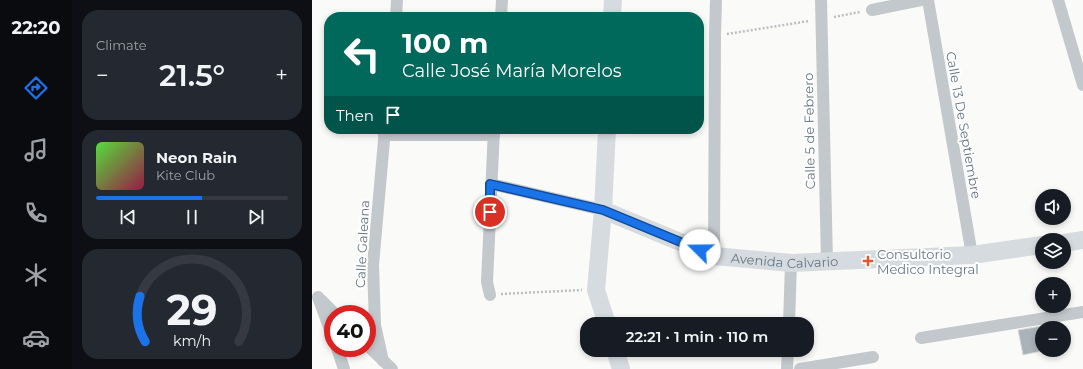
<!DOCTYPE html>
<html lang="en">
<head>
<meta charset="utf-8">
<style>
  body { margin:0; font-family:Montserrat,sans-serif; background:#242831; color:#f1f3f6; height:100vh; display:flex; flex-direction:column; font-size:15px; white-space:nowrap }
  * { box-sizing:border-box; margin:0 }
  p { font-size:13px; color:#9ea1a6 }
  .icon { flex:none; width:22px; height:22px; fill:none; stroke:currentColor; stroke-width:2; stroke-linecap:round; stroke-linejoin:round }
  .map { position:relative; flex:1; overflow:hidden }
  .drawer { display:flex; flex-direction:column; gap:10px; padding:10px; background:#0d0f14; width:240px }
  .drawer>* { flex:none }
  .guide { position:absolute; left:12px; top:12px; width:380px; height:122px; border-radius:16px; box-shadow:0 2px 6px #0003; background:#00695c; color:#fff; overflow:hidden }
  .controls { position:absolute; left:723px; top:189px; display:grid; gap:8px }
  .controls a { display:grid; place-items:center; width:36px; height:36px; border-radius:50%; background:#171b24; box-shadow:0 2px 6px #0003; font-size:20px }
  .speed { position:absolute; left:12px; top:305px; display:flex; gap:8px; font-size:20px; font-weight:700; text-align:center }
  .speed>* { display:grid; place-content:center; width:52px; height:52px; border-radius:50%; background:#171b24; box-shadow:0 2px 6px #0003; line-height:1 }
  .speed .limit { border:6px solid #d22; background:#fff; color:#111 }
  .pin { position:absolute; display:grid; place-items:center; width:34px; height:34px; color:#fff; margin:-17px; border:2px solid #fff; border-radius:50%; box-shadow:0 1px 4px #0007 }
  .me { position:absolute; width:44px; margin:-22px; rotate:292deg; stroke-linejoin:round; filter:drop-shadow(0 0 3px #0008) }
  .turn { display:flex; align-items:center; gap:14px; height:84px; padding:0 12px; font-size:18px }
  .turn .icon { width:52px; height:52px; stroke-width:2.5 }
  .turn b { display:block; font-size:28px; line-height:34px }
  .then { display:flex; align-items:center; height:38px; padding:0 12px; background:#0003; gap:8px; font-size:15px }
  .big { font-size:30px; font-weight:600; line-height:1.1 }
  .drawer .tile { flex:1; display:flex; flex-direction:column; justify-content:center; gap:6px; min-width:0; padding:0 14px; border-radius:16px; background:#242831 }
  .drawer .dial { align-items:center; gap:0 }
  .dial svg { height:104px; overflow:visible; fill:none; stroke:#363941; stroke-width:7; stroke-linecap:round; text-anchor:middle }
  .dial text { fill:#f1f3f6; stroke:none }
  .song { display:flex; align-items:center; gap:12px }
  .cover { width:48px; height:48px; border-radius:6px; background:linear-gradient(135deg,hsl(110 70% 55%),hsl(340 70% 35%)) }
  .played { height:4px; border-radius:2px; background:linear-gradient(90deg,#1a73e8 55%,#363941 55%) }
  .keys { display:flex; justify-content:space-around; direction:ltr }
  .heat { display:flex; justify-content:space-between; align-items:center; font-size:22px; direction:ltr }
  .trip { position:absolute; left:268px; top:317px; width:234px; height:40px; border-radius:16px; background:#171b24; box-shadow:0 2px 6px #0003; font-weight:600; line-height:40px; text-align:center }
  main { display:flex; flex:1; min-height:0 }
  .dock { display:flex; flex-direction:column; width:72px; justify-content:space-around; align-items:center; background:#090b0e; color:#9ea1a6 }
  .dock .icon { width:28px; height:28px }
  .dock .on { color:#1a73e8 }
  .dock b { font-size:18px; color:#f1f3f6 }
  .map>svg:first-child { display:block }
</style>
</head>
<body>
<main>
<nav class="dock">
<b>22:20</b>
<svg class="icon on" aria-label="directions" viewBox="0 0 24 24"><path d="M12 3l9 9-9 9-9-9zM9 14v-3h6M13 9l2 2-2 2"/></svg>
<svg class="icon" aria-label="music" viewBox="0 0 24 24"><path d="M9 18V5l10-2v13"/><circle cx="6" cy="18" r="3"/><circle cx="16" cy="16" r="3"/></svg>
<svg class="icon" aria-label="phone" viewBox="0 0 24 24"><path d="M5 4h4l2 5-3 2q2 4 5 5l2-3 5 2v4C11 20 4 13 5 4z"/></svg>
<svg class="icon" aria-label="climate" viewBox="0 0 24 24"><path d="M12 3v18M4 7l16 10M4 17L20 7"/></svg>
<svg class="icon" aria-label="car" viewBox="0 0 24 24"><path d="M5 17H2v-5l4-1 3-4h7l3 4 3 1v5h-3M9 17h6M6 11h13"/><circle cx="7" cy="17" r="2"/><circle cx="17" cy="17" r="2"/></svg>
</nav>
<section class="drawer">
<div class="tile"><p>Climate</p>
<div class="heat"><a>−</a><b class="big">21.5°</b><a>+</a></div>
</div>
<div class="tile">
<div class="song"><i class="cover"></i><div><b>Neon Rain</b><p>Kite Club</p></div></div>
<div class="played"></div>
<div class="keys"><svg class="icon" aria-label="previous" viewBox="0 0 24 24"><path d="M18 5L8 12l10 7zM5 5v14"/></svg><svg class="icon" aria-label="pause" viewBox="0 0 24 24"><path d="M8 5v14M16 5v14"/></svg><svg class="icon" aria-label="next" viewBox="0 0 24 24"><path d="M6 5l10 7-10 7zM19 5v14"/></svg></div>
</div>
<div class="tile dial"><svg viewBox="0 0 100 80">
<path d="M14 69A42 42 0 1 1 86 69"/>
<path d="M14 69A42 42 0 0 1 10 34" stroke="#1a73e8"/>
<text x="50" y="56" font-size="32" font-weight="700">29</text>
<text x="50" y="72" font-size="11">km/h</text>
</svg></div>
</section>
<div class="map">
<svg width="771" height="369" viewBox="0 0 771 369">
  <rect width="100%" height="100%" fill="#fafaf8"/>
  <polygon fill="#aab3b9" stroke="#dcdcda" points="730,326 730,351 711,355 706,330"/>
  <g fill="none" stroke-linecap="round" stroke-linejoin="round">
    <g stroke="#bbbfc2" stroke-width="2.5" stroke-dasharray="2 2" stroke-linecap="butt">
      <polyline points="522,17 548,12"/>
      <polyline points="415,34 497,21"/>
      <polyline points="189,294 270,290"/>
    </g>
    <g stroke="#c3c8cc" stroke-width="12">
      <polyline points="509,0 515,262"/>
      <polyline points="616,0 660,255"/>
      <polyline points="746,0 771,85"/>
      <polyline points="560,10 609,0"/>
      <polyline points="84,17 85,0"/>
      <polyline points="189,17 190,0"/>
      <polyline points="72,135 182,135"/>
      <polyline points="179,184 291,210"/>
      <polyline points="402,256 403,36 404,0"/>
      <polyline points="178,295 175,282 182,129"/>
      <polyline points="6,297 21,338"/>
      <polyline points="8,299 23,314"/>
      <polyline points="477,324 479,263"/>
      <polyline points="609,338 771,312"/>
      <polyline points="55,345 80,369"/>
      <polyline points="25,348 32,369"/>
      <polyline points="71,361 63,325 61,265 73,129"/>
      <polyline points="475,369 476,350"/>
      <polyline points="488,369 561,357"/>
    </g>
    <g stroke="#d6dbdf" stroke-width="18">
      <polyline points="300,17 301,0"/>
      <path id="s1" d="M 291,210 L 402,256 L 479,263 L 660,255 L 730,245"/>
      <polyline points="752,243 771,240"/>
      <polyline points="295,324 284,290 291,210 295,129"/>
      <polyline points="303,350 309,369"/>
    </g>
  </g>
  <g fill="none" stroke-linecap="round" stroke-linejoin="round">
    <g stroke="#114b97" stroke-width="10">
      <polyline id="route" points="178,212 178,184 291,210 388,250"/>
    </g>
    <use href="#route" stroke="#1a73e8" stroke-width="7"/>
  </g>
  <path fill="#e4572e" stroke="#fff" stroke-width="1.5" d="M554 255h4v4h4v4h-4v4h-4v-4h-4v-4h4z"/>
  <g text-anchor="middle" dominant-baseline="central" stroke-width="4" stroke-linejoin="round" paint-order="stroke">
    <g font-size="13" fill="#657683" stroke="#fff">
      <text transform="translate(652 125) rotate(80)">Calle 13 De Septiembre</text>
      <text transform="translate(497 131) rotate(-91)">Calle 5 de Febrero</text>
      <text transform="translate(50 244) rotate(-87)">Calle Galeana</text>
      <text stroke="none"><textPath href="#s1" startOffset="191">Avenida Calvario</textPath></text>
    </g>
    <g font-size="13" fill="#657683" stroke="#fff" text-anchor="start">
      <text x="565" y="254">Consultorio<tspan x="565" dy="15">Medico Integral</tspan></text>
    </g>
  </g>
</svg>
<div class="controls">
<a><svg class="icon" aria-label="sound" viewBox="0 0 24 24"><path d="M4 9h4l5-4v14l-5-4H4zM17 9q2 3 0 6"/></svg></a>
<a><svg class="icon" aria-label="layers" viewBox="0 0 24 24"><path d="M12 4l9 5-9 5-9-5zM3 14l9 5 9-5"/></svg></a>
<a>+</a>
<a>−</a>
</div>
<div class="speed"><div class="limit">40</div></div>
<div class="pin" style="left:178px;top:212px;background:#d93025"><svg class="icon" aria-label="arrive" viewBox="0 0 24 24"><path d="M6 21V4h12l-3 4 3 4H6"/></svg></div>
<svg class="me" style="left:388px;top:250px" viewBox="-20 -20 40 40"><circle r="19" fill="#fff"/><path d="M0-13L10 11 0 6-10 11z" fill="#1a73e8"/></svg>
<div class="trip">22:21 · 1 min · 110 m</div>
<div class="guide">
<div class="turn"><svg class="icon" aria-label="left" viewBox="0 0 24 24"><path d="M17 20v-9H6M10 6l-5 5 5 5"/></svg><div><b>100 m</b>Calle José María Morelos</div></div>
<div class="then">Then<svg class="icon" aria-label="arrive" viewBox="0 0 24 24"><path d="M6 21V4h12l-3 4 3 4H6"/></svg></div>
</div>
</div>
</main>
</body>
</html>
